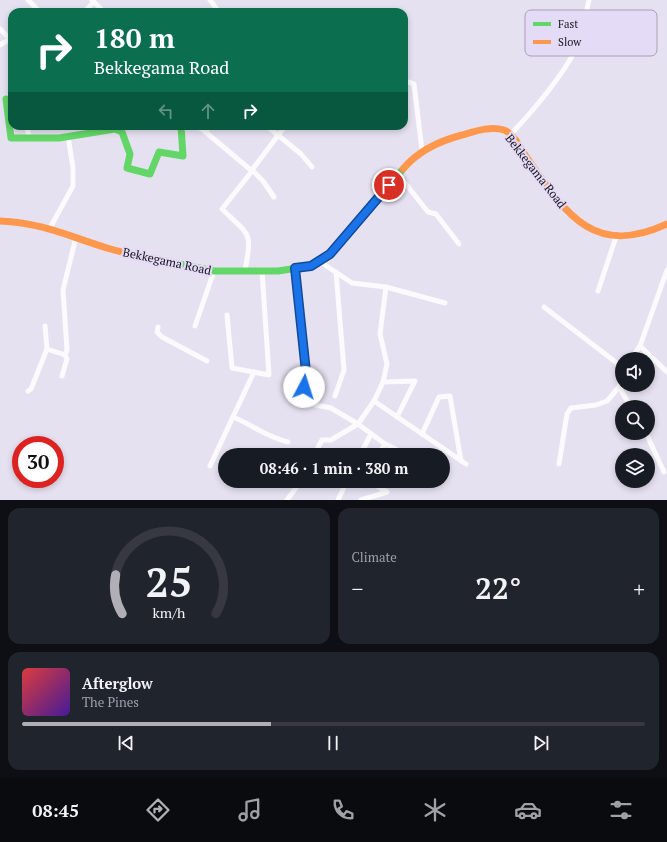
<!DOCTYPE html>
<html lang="en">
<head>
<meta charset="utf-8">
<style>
  body { margin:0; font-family:"PT Serif",serif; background:#20242c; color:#f1f3f6; height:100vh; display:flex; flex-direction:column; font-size:15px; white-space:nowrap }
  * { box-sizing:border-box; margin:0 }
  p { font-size:13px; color:#9ea1a6 }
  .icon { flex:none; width:22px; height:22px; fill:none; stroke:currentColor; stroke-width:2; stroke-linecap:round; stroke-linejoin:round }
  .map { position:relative; height:500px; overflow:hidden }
  .side { display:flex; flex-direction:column; gap:8px; padding:8px; background:#0d0f14; flex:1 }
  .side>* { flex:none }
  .top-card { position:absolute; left:8px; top:8px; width:400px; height:122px; border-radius:12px; box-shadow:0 2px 6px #0003; background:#0b6e4f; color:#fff; overflow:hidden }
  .fabs { position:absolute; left:615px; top:352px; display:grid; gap:8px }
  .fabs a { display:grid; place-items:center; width:40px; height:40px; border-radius:50%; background:#171b24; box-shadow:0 2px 6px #0003; font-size:20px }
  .speed { position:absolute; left:12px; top:436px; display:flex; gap:8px; font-size:20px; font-weight:700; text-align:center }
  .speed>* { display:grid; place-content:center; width:52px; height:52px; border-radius:50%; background:#171b24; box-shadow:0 2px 6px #0003; line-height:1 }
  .speed .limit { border:6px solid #d22; background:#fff; color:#111 }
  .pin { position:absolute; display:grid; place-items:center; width:34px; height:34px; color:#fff; margin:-17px; border:2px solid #fff; border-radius:50%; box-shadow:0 1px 4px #0007 }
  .me { position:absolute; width:44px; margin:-22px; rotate:5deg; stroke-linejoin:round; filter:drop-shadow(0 0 3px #0008) }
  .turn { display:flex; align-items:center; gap:14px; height:84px; padding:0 20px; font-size:18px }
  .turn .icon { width:52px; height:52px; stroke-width:2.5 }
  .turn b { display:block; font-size:28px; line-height:34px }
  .lanes { display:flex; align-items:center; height:38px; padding:0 20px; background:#0003; justify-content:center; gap:20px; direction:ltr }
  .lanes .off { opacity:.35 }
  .big { font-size:30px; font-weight:800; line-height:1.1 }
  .side .tile { flex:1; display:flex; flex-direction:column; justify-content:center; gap:6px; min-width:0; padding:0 14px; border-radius:12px; background:#20242c }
  .side .dial { align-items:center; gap:0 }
  .dial svg { height:104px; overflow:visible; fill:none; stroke:#363941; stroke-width:7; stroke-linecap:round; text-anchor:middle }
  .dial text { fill:#f1f3f6; stroke:none }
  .song { display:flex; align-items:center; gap:12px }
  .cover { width:48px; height:48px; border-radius:6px; background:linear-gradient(135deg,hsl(0 70% 55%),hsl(260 70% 35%)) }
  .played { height:4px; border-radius:2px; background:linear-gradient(90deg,#b0afb6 40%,#363941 40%) }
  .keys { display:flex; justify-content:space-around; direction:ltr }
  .heat { display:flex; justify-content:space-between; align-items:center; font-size:22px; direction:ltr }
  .side .tiles { flex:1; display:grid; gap:8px; grid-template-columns:1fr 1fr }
  .tile:last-child { grid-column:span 2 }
  .trip { position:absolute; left:218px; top:448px; width:232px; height:40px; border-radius:20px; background:#171b24; box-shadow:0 2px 6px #0003; font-weight:800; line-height:40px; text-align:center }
  .dock { display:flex; height:64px; justify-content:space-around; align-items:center; background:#090b0e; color:#9ea1a6 }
  .dock .icon { width:28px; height:28px }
  .dock .on { color:#b0afb6 }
  .dock b { font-size:18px; color:#f1f3f6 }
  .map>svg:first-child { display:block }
</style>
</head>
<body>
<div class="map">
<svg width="667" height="500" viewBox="0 0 667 500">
  <rect width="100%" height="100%" fill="#e6e1f0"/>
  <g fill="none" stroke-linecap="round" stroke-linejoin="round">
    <g stroke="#fbfafd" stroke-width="5">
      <polyline points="28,0 40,12"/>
      <polyline points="92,0 104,12"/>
      <polyline points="210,0 219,12"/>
      <polyline points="84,12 94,2"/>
      <polyline points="0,29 12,41"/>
      <polyline points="0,45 10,39"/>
      <polyline points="404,84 409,82 414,84 422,150"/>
      <polyline points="27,126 29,139"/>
      <polyline points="86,126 87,133"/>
      <polyline points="195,126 206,131 210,126"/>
      <polyline points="267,126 301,154 312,167"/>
      <path d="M 202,129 L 252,171 L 222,209 C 251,237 252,231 245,271"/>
      <path d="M 510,135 C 532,112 570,68 580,39 C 584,26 586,13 589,0"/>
      <polyline points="398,174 428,212 436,214 459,244"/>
      <polyline points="274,197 263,181 252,170 285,126"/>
      <polyline points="50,228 73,186 73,168 68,136"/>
      <polyline points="319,261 352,283 386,287 445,303"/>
      <polyline points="295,268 306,372 301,402 331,408 358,424 385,444 408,455"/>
      <polyline points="598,291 616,237"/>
      <polyline points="544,307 622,367"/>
      <polyline points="227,315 232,368 269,375 262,271"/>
      <polyline points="195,326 214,271"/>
      <polyline points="158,327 157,332 162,337 207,361"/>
      <polyline points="640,346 667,372"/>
      <polyline points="47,349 65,355 67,359 62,376"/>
      <polyline points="65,355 67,350 63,290 76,237"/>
      <polyline points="631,359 640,346 667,270"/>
      <polyline points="622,379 619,387 631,407"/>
      <polyline points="383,382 415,381 397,417"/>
      <polyline points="28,391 31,389 47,349 45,326"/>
      <polyline points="335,396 344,370 336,272"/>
      <polyline points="374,401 466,464"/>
      <path d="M 233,417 C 253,425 266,437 288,442"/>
      <polyline points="646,433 664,472"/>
      <polyline points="422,434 439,397 450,396 461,461"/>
      <polyline points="314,455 322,440 331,440 358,424 374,401 383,382 387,364 380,334 386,287"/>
      <polyline points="360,455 371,434"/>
      <polyline points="378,455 385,444"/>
      <polyline points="559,464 567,414 571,408 596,405 607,401 619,387"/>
      <polyline points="210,466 254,372"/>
      <polyline points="287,500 301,481"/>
      <polyline points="338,500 347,481"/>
      <polyline points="361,500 387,492 369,481"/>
    </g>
    <g stroke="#63d668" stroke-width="7">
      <polyline points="6,99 11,138 59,138 115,129 122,132 130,154 127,168 150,174 159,152 183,156 181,126"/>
      <polyline points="155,259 214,271 278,271 311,266 330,254 403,169"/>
    </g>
    <g stroke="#ff974d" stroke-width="7">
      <path d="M 403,169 C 418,151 439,141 462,135 C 476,131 490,126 504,130 C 513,133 520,147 525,155 C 564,211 592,259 667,224"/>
      <path d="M 0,221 C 43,223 68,236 107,248 C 123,253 139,256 155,259"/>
    </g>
  </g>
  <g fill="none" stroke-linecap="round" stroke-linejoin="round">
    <g stroke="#114b97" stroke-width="10">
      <polyline id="route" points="304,387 306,372 295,268 311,266 330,254 389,185"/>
    </g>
    <use href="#route" stroke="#1a73e8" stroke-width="7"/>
  </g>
  <g text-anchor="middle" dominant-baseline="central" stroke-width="4" stroke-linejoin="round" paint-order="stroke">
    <g font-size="12" fill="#18151e" stroke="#e4dbf6">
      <text transform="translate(536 171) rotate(52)">Bekkegama Road</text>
      <text transform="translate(167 261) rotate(12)">Bekkegama Road</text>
    </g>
  </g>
  <rect x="525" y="10" width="132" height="46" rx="6" fill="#e4dbf6" stroke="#a7a0b5" stroke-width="1"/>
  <rect x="533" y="22" width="18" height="4" fill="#63d668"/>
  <rect x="533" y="40" width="18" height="4" fill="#ff974d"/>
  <g font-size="11" fill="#18151e">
    <text x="558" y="28">Fast</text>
    <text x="558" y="46">Slow</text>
  </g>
</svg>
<div class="fabs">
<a><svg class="icon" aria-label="sound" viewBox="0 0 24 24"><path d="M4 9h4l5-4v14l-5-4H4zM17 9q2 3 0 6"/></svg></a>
<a><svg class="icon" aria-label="search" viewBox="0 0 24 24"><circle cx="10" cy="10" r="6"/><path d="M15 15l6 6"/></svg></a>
<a><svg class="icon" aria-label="layers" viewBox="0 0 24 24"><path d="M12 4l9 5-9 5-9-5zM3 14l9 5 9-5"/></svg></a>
</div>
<div class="speed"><div class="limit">30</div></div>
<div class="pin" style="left:389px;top:185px;background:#d93025"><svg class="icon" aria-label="arrive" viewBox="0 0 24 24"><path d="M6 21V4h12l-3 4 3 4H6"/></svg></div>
<svg class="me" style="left:304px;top:387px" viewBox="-20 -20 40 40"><circle r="19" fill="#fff"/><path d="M0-13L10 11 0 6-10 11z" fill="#1a73e8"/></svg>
<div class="trip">08:46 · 1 min · 380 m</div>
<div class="top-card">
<div class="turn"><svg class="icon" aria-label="right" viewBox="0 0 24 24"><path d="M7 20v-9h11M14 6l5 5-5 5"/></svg><div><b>180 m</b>Bekkegama Road</div></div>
<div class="lanes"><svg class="icon off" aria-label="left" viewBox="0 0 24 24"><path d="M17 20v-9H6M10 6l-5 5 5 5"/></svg><svg class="icon off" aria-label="ahead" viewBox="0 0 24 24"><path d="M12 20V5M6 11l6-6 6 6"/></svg><svg class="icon" aria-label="right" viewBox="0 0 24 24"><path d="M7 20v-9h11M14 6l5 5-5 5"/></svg></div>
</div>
</div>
<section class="side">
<div class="tiles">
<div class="tile dial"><svg viewBox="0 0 100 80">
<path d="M14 69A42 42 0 1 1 86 69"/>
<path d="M14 69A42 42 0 0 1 9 39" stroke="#b0afb6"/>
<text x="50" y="56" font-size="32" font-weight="700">25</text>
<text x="50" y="72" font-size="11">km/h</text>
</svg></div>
<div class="tile"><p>Climate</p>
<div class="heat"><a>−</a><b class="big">22°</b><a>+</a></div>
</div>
<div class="tile">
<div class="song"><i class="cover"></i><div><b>Afterglow</b><p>The Pines</p></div></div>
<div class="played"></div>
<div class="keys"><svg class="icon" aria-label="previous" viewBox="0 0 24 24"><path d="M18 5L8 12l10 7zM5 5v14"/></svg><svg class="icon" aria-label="pause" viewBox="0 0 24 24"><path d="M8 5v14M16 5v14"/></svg><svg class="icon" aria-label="next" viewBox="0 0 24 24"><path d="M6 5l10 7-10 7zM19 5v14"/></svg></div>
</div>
</div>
</section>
<nav class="dock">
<b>08:45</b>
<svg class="icon on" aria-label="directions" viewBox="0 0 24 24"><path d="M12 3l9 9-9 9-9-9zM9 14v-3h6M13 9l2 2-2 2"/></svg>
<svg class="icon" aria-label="music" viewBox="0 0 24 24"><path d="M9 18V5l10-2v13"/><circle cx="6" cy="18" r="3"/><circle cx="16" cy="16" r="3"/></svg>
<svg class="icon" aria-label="phone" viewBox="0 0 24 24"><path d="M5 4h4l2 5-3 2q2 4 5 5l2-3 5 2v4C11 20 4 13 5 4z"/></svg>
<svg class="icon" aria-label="climate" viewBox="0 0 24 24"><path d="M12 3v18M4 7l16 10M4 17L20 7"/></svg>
<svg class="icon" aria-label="car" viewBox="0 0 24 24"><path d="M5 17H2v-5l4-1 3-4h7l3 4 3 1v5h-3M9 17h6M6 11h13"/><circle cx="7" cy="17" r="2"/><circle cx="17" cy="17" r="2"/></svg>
<svg class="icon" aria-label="filters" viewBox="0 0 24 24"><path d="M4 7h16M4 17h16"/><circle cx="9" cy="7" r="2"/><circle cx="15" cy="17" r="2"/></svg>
</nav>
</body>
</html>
